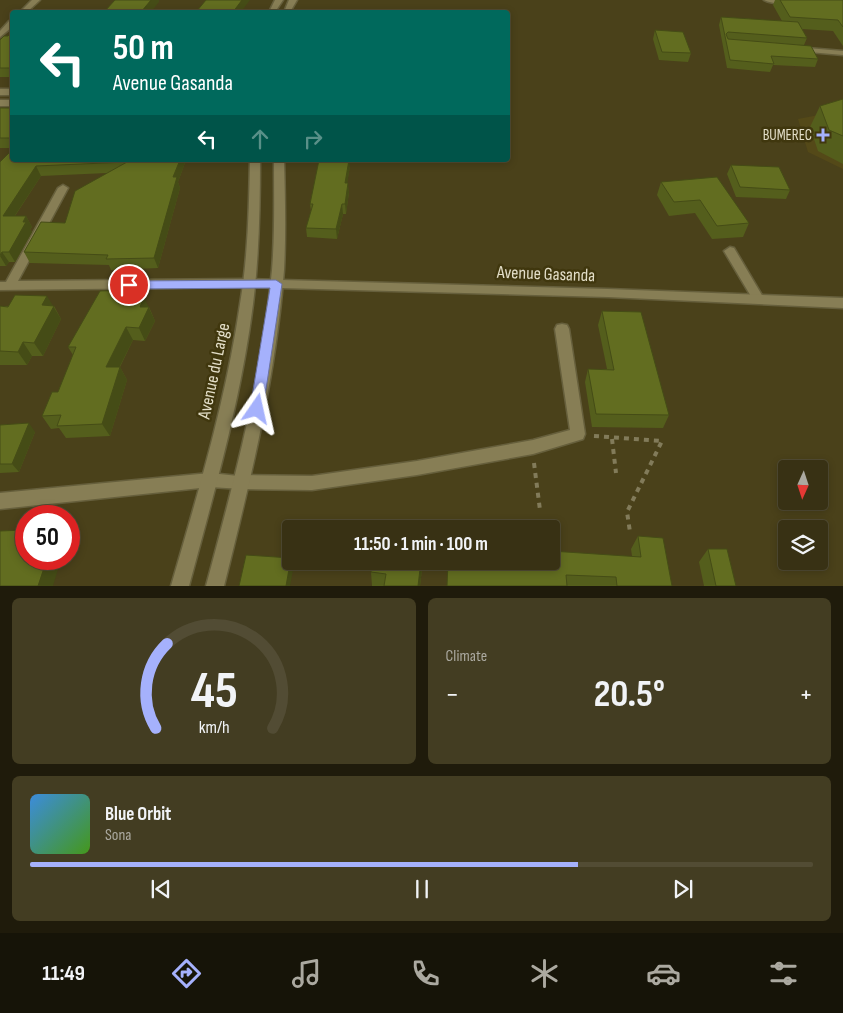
<!DOCTYPE html>
<html lang="en">
<head>
<meta charset="utf-8">
<style>
  body { margin:0; font-family:"Sofia Sans Condensed",sans-serif; background:#433d22; color:#f1f3f6; height:100vh; display:flex; flex-direction:column; font-size:19px; white-space:nowrap }
  * { box-sizing:border-box; margin:0 }
  p { font-size:16px; color:#aba9a0 }
  .icon { flex:none; width:28px; height:28px; fill:none; stroke:currentColor; stroke-width:2; stroke-linecap:round; stroke-linejoin:round }
  .map { position:relative; height:586px; overflow:hidden }
  .drawer { display:flex; flex-direction:column; gap:12px; padding:12px; background:#1f1b0b; flex:1 }
  .drawer>* { flex:none }
  .hud { position:absolute; left:10px; top:10px; width:500px; height:152px; border-radius:5px; box-shadow:0 2px 8px #0003,0 0 0 1px #524c34; background:#00695c; color:#fff; overflow:hidden }
  .needle { width:32px; rotate:183deg }
  .fabs { position:absolute; left:778px; top:460px; display:grid; gap:10px }
  .fabs a { display:grid; place-items:center; width:50px; height:50px; border-radius:5px; background:#383114; box-shadow:0 2px 8px #0003,0 0 0 1px #524c34; font-size:25px }
  .speed { position:absolute; left:15px; top:505px; display:flex; gap:10px; font-size:25px; font-weight:700; text-align:center }
  .speed>* { display:grid; place-content:center; width:65px; height:65px; border-radius:50%; background:#383114; box-shadow:0 2px 8px #0003,0 0 0 1px #524c34; line-height:1 }
  .speed .limit { border:8px solid #d22; background:#fff; color:#111 }
  .pin { position:absolute; display:grid; place-items:center; width:42px; height:42px; color:#fff; margin:-21px; border:2px solid #fff; border-radius:50%; box-shadow:0 1px 5px #0007 }
  .me { position:absolute; width:55px; margin:-28px; rotate:11deg; stroke-linejoin:round; filter:drop-shadow(0 0 4px #0008) }
  .turn { display:flex; align-items:center; gap:18px; height:105px; padding:0 20px; font-size:22px }
  .turn .icon { width:65px; height:65px; stroke-width:2.5 }
  .turn b { display:block; font-size:35px; line-height:42px }
  .lanes { display:flex; align-items:center; height:48px; padding:0 20px; background:#0003; justify-content:center; gap:25px; direction:ltr }
  .lanes .off { opacity:.35 }
  .big { font-size:38px; font-weight:700; line-height:1.1 }
  .drawer .widget { flex:1; display:flex; flex-direction:column; justify-content:center; gap:8px; min-width:0; padding:0 18px; border-radius:8px; background:#433d22 }
  .drawer .dial { align-items:center; gap:0 }
  .dial svg { height:130px; overflow:visible; fill:none; stroke:#524c34; stroke-width:7; stroke-linecap:round; text-anchor:middle }
  .dial text { fill:#f1f3f6; stroke:none }
  .song { display:flex; align-items:center; gap:15px }
  .cover { width:60px; height:60px; border-radius:8px; background:linear-gradient(135deg,hsl(210 70% 55%),hsl(100 70% 35%)) }
  .played { height:5px; border-radius:2px; background:linear-gradient(90deg,#a5b1fc 70%,#524c34 70%) }
  .keys { display:flex; justify-content:space-around; direction:ltr }
  .heat { display:flex; justify-content:space-between; align-items:center; font-size:28px; direction:ltr }
  .drawer .tiles { flex:1; display:grid; gap:12px; grid-template-columns:1fr 1fr }
  .widget:last-child { grid-column:span 2 }
  .trip { position:absolute; left:282px; top:520px; width:278px; height:50px; border-radius:5px; background:#383114; box-shadow:0 2px 8px #0003,0 0 0 1px #524c34; font-weight:700; line-height:50px; text-align:center }
  .dock { display:flex; height:80px; justify-content:space-around; align-items:center; background:#161408; color:#aba9a0 }
  .dock .icon { width:35px; height:35px }
  .dock .current { color:#a5b1fc }
  .dock b { font-size:22px; color:#f1f3f6 }
  .map>svg:first-child { display:block }
</style>
</head>
<body>
<div class="map">
<svg width="843" height="586" viewBox="0 0 843 586">
  <rect width="100%" height="100%" fill="#4a411a"/>
  <polygon fill="#544918" points="829,113 843,114 843,169 808,152 798,119"/>
  <g fill="none" stroke-linecap="round" stroke-linejoin="round">
    <g stroke="#665f3c" stroke-width="3">
      <g id="service">
        <polygon points="730,247 734,248 763,297 765,300 763,303 755,303 724,251"/>
        <polygon points="562,324 567,325 569,329 585,434 583,439 533,454 417,475 312,490 242,489 236,487 234,482 236,477 242,475 312,476 417,461 533,440 570,430 555,329 557,325"/>
      </g>
    </g>
    <g stroke="#665f3c" stroke-width="3">
      <g id="minor">
        <polygon points="32,0 40,0 27,12 20,12"/>
        <path d="M 764,0 L 794,0 L 795,1 C 788,5 771,4 764,0 Z"/>
        <polygon points="9,21 12,21 12,27 0,37 0,31"/>
        <polygon points="795,47 843,51 843,55 798,51 795,51"/>
        <polygon points="63,185 68,188 18,281 248,279 608,289 843,298 843,308 608,297 248,287 0,290 0,282 6,282 58,188"/>
        <polygon points="210,473 248,477 250,482 248,487 242,489 210,487 0,509 0,493"/>
      </g>
    </g>
    <g stroke="#665f3c" stroke-width="3">
      <g id="secondary">
        <polygon points="275,0 283,0 275,12 269,12"/>
        <polygon points="289,0 297,0 290,12 284,12"/>
        <rect x="0" y="89" width="12" height="6"/>
        <rect x="0" y="100" width="12" height="6"/>
        <path d="M 250,160 L 260,160 C 260,208 259,256 253,304 C 241,400 214,493 189,586 L 171,586 C 198,493 226,400 240,304 C 248,257 249,208 250,160 Z"/>
        <path d="M 274,160 L 284,160 C 285,197 286,233 284,270 C 276,377 250,482 224,586 L 206,586 C 234,482 262,377 272,270 C 275,233 274,197 274,160 Z"/>
      </g>
    </g>
    <g stroke="#827b5a" stroke-width="4" stroke-dasharray="5 5" stroke-linecap="butt">
      <polyline points="594,436 662,441 627,512 630,532"/>
      <polyline points="612,439 616,473"/>
      <polyline points="534,463 540,510"/>
    </g>
    <use href="#service" fill="#877e55" fill-rule="evenodd"/>
    <use href="#minor" fill="#877e55" fill-rule="evenodd"/>
    <use href="#secondary" fill="#877e55" fill-rule="evenodd"/>
  </g>
  <g fill="#545e1c">
    <polygon points="775,0 843,0 843,46 833,31 802,29 807,38 804,45 818,59 815,67 773,65 770,72 727,68 719,25 721,17 782,21 773,5"/>
    <polygon points="655,30 691,53 688,62 659,60 653,39"/>
    <polygon points="12,32 12,77 0,77 0,40 8,36"/>
    <polygon points="843,99 843,164 818,151 810,127 820,106"/>
    <rect x="0" y="108" width="12" height="40"/>
    <polygon points="186,160 178,182 180,188 158,268 111,270 109,265 30,263 24,252 65,223 107,173 41,176 15,216 26,216 32,227 30,229 32,232 15,262 9,262 6,266 0,266 0,162"/>
    <polygon points="731,165 790,190 786,199 736,197 727,174"/>
    <polygon points="350,166 347,183 349,192 346,214 343,214 337,239 307,237 306,228 311,211 310,204"/>
    <polygon points="661,182 749,223 743,237 712,239 695,213 669,216 657,195"/>
    <polygon points="134,297 149,307 155,321 145,341 133,340 120,367 127,380 110,436 66,438 59,428 51,429 42,416 58,392 73,355 68,347"/>
    <polygon points="0,306 54,306 61,319 43,356 32,356 27,365 0,365"/>
    <polygon points="602,311 669,415 663,428 592,427 585,382 588,369 607,369 598,325"/>
    <polygon points="0,425 35,432 19,472 0,473"/>
    <polygon points="638,536 672,586 447,586 537,563 537,561 551,561 632,556 631,549"/>
    <polygon points="708,549 736,586 704,586 699,562"/>
    <polygon points="423,561 420,586 372,586 371,572"/>
  </g>
  <g fill="#454c16">
    <polygon points="151,0 159,0 159,2 151,12 141,12"/>
    <polygon points="242,0 250,0 241,12 233,12"/>
    <polygon points="180,160 186,160 178,182 180,188 158,268 154,258 173,177"/>
    <polygon points="349,160 350,166 346,192 345,183"/>
    <polygon points="36,166 41,176 8,226 3,216"/>
    <polygon points="348,183 349,192 346,214 345,204"/>
    <polygon points="342,204 343,214 337,239 336,229"/>
    <polygon points="26,216 32,227 30,229 32,232 15,262 9,252 23,222"/>
    <polygon points="2,252 9,262 6,266 0,256"/>
    <polygon points="131,290 137,304 127,296"/>
    <polygon points="47,296 61,319 43,356 34,343 42,305"/>
    <polygon points="144,297 155,321 145,341 139,328 140,307"/>
    <polygon points="126,327 133,340 113,380 106,367"/>
    <polygon points="23,342 32,356 27,365 18,352"/>
    <polygon points="120,367 127,380 110,436 102,424"/>
    <polygon points="29,423 35,432 19,472 12,464"/>
    <polygon points="291,558 291,561 292,561 294,565 290,586 286,586"/>
    <polygon points="47,559 61,559 53,586 38,586"/>
    <polygon points="421,561 423,561 420,586 418,586"/>
  </g>
  <g fill="#626d20" stroke="#454c16">
    <polygon points="115,0 151,0 141,12 104,12"/>
    <polygon points="206,0 242,0 233,12 196,12"/>
    <polygon points="780,0 843,0 843,27 838,20 790,17"/>
    <polygon points="721,17 798,22 807,38 728,32 726,34 728,39 811,46 818,59 771,56 774,64 730,60"/>
    <polygon points="655,30 683,32 691,53 662,52"/>
    <polygon points="12,32 12,68 0,68 0,40 4,36 8,36"/>
    <polygon points="843,99 843,136 829,130 820,106"/>
    <rect x="0" y="108" width="12" height="30"/>
    <polygon points="12,150 12,160 180,160 173,177 177,177 154,258 106,259 108,255 24,252 41,222 65,223 75,191 127,162 36,166 3,216 26,216 23,222 26,222 9,252 2,252 0,255 0,162"/>
    <polygon points="319,160 349,160 345,183 348,183 345,204 342,204 336,229 306,228 313,204 310,204"/>
    <polygon points="731,165 779,167 790,190 740,187"/>
    <polygon points="717,177 749,223 717,226 700,200 674,202 661,182"/>
    <polygon points="131,290 127,296 144,297 140,307 149,307 139,328 126,327 106,367 120,367 102,424 57,426 61,415 42,416 52,392 58,392 76,347 68,347 100,291"/>
    <polygon points="15,295 47,296 42,305 54,306 34,343 23,342 18,352 0,351 0,306 8,307"/>
    <polygon points="602,311 641,312 669,415 596,414 588,369 614,370"/>
    <polygon points="29,423 12,464 0,464 0,425"/>
    <polygon points="376,521 426,526 426,529 375,529"/>
    <polygon points="450,527 501,528 501,529 450,529"/>
    <polygon points="26,530 26,559 47,559 38,586 0,586 0,531"/>
    <polygon points="638,536 663,538 672,586 617,586 616,577 566,575 567,586 447,586 448,561 520,561 541,563 541,561 551,561 551,551 641,557"/>
    <polygon points="708,549 727,549 736,586 716,586"/>
    <polygon points="246,555 291,558 286,586 239,586"/>
    <polygon points="372,561 421,561 418,586 384,586 386,574 371,572"/>
  </g>
  <polygon fill="#a5b1fc" stroke="#6b73a4" points="276,280 282,284 263,409 261,413 257,415 252,413 250,409 270,288 129,289 123,285 129,281"/>
  <path fill="#a5b1fc" stroke="#40370e" stroke-width="2" d="M820.5 127.5h5v5h5v5h-5v5h-5v-5h-5v-5h5z"/>
  <g text-anchor="middle" dominant-baseline="central" stroke-width="5" stroke-linejoin="round" paint-order="stroke">
    <g font-size="15" fill="#e3dec8" stroke="#40370e" text-anchor="end">
      <text x="812" y="135">BUMEREC</text>
    </g>
    <g font-size="18" fill="#e3dec8" stroke="#40370e">
      <text transform="translate(546 274) rotate(2)">Avenue Gasanda</text>
      <text transform="translate(214 371) rotate(-78)">Avenue du Large</text>
    </g>
  </g>
</svg>
<div class="fabs">
<a><svg class="needle" viewBox="-14 -14 28 28"><path d="M0-13l5 13h-10z" fill="#e53935"/><path d="M0 13l5-13h-10z" fill="#aba9a0"/></svg></a>
<a><svg class="icon" aria-label="layers" viewBox="0 0 24 24"><path d="M12 4l9 5-9 5-9-5zM3 14l9 5 9-5"/></svg></a>
</div>
<div class="speed"><div class="limit">50</div></div>
<div class="pin" style="left:129px;top:285px;background:#d93025"><svg class="icon" aria-label="arrive" viewBox="0 0 24 24"><path d="M6 21V4h12l-3 4 3 4H6"/></svg></div>
<svg class="me" style="left:257px;top:409px" viewBox="-20 -20 40 40"><path d="M0-17L14 15 0 8-14 15z" fill="#a5b1fc" stroke="#fff" stroke-width="4"/></svg>
<div class="trip">11:50 · 1 min · 100 m</div>
<div class="hud">
<div class="turn"><svg class="icon" aria-label="left" viewBox="0 0 24 24"><path d="M17 20v-9H6M10 6l-5 5 5 5"/></svg><div><b>50 m</b>Avenue Gasanda</div></div>
<div class="lanes"><svg class="icon" aria-label="left" viewBox="0 0 24 24"><path d="M17 20v-9H6M10 6l-5 5 5 5"/></svg><svg class="icon off" aria-label="ahead" viewBox="0 0 24 24"><path d="M12 20V5M6 11l6-6 6 6"/></svg><svg class="icon off" aria-label="right" viewBox="0 0 24 24"><path d="M7 20v-9h11M14 6l5 5-5 5"/></svg></div>
</div>
</div>
<section class="drawer">
<div class="tiles">
<div class="widget dial"><svg viewBox="0 0 100 80">
<path d="M14 69A42 42 0 1 1 86 69"/>
<path d="M14 69A42 42 0 0 1 21 17" stroke="#a5b1fc"/>
<text x="50" y="56" font-size="32" font-weight="700">45</text>
<text x="50" y="72" font-size="11">km/h</text>
</svg></div>
<div class="widget"><p>Climate</p>
<div class="heat"><a>−</a><b class="big">20.5°</b><a>+</a></div>
</div>
<div class="widget">
<div class="song"><i class="cover"></i><div><b>Blue Orbit</b><p>Sona</p></div></div>
<div class="played"></div>
<div class="keys"><svg class="icon" aria-label="previous" viewBox="0 0 24 24"><path d="M18 5L8 12l10 7zM5 5v14"/></svg><svg class="icon" aria-label="pause" viewBox="0 0 24 24"><path d="M8 5v14M16 5v14"/></svg><svg class="icon" aria-label="next" viewBox="0 0 24 24"><path d="M6 5l10 7-10 7zM19 5v14"/></svg></div>
</div>
</div>
</section>
<nav class="dock">
<b>11:49</b>
<svg class="icon current" aria-label="directions" viewBox="0 0 24 24"><path d="M12 3l9 9-9 9-9-9zM9 14v-3h6M13 9l2 2-2 2"/></svg>
<svg class="icon" aria-label="music" viewBox="0 0 24 24"><path d="M9 18V5l10-2v13"/><circle cx="6" cy="18" r="3"/><circle cx="16" cy="16" r="3"/></svg>
<svg class="icon" aria-label="phone" viewBox="0 0 24 24"><path d="M5 4h4l2 5-3 2q2 4 5 5l2-3 5 2v4C11 20 4 13 5 4z"/></svg>
<svg class="icon" aria-label="climate" viewBox="0 0 24 24"><path d="M12 3v18M4 7l16 10M4 17L20 7"/></svg>
<svg class="icon" aria-label="car" viewBox="0 0 24 24"><path d="M5 17H2v-5l4-1 3-4h7l3 4 3 1v5h-3M9 17h6M6 11h13"/><circle cx="7" cy="17" r="2"/><circle cx="17" cy="17" r="2"/></svg>
<svg class="icon" aria-label="filters" viewBox="0 0 24 24"><path d="M4 7h16M4 17h16"/><circle cx="9" cy="7" r="2"/><circle cx="15" cy="17" r="2"/></svg>
</nav>
</body>
</html>
